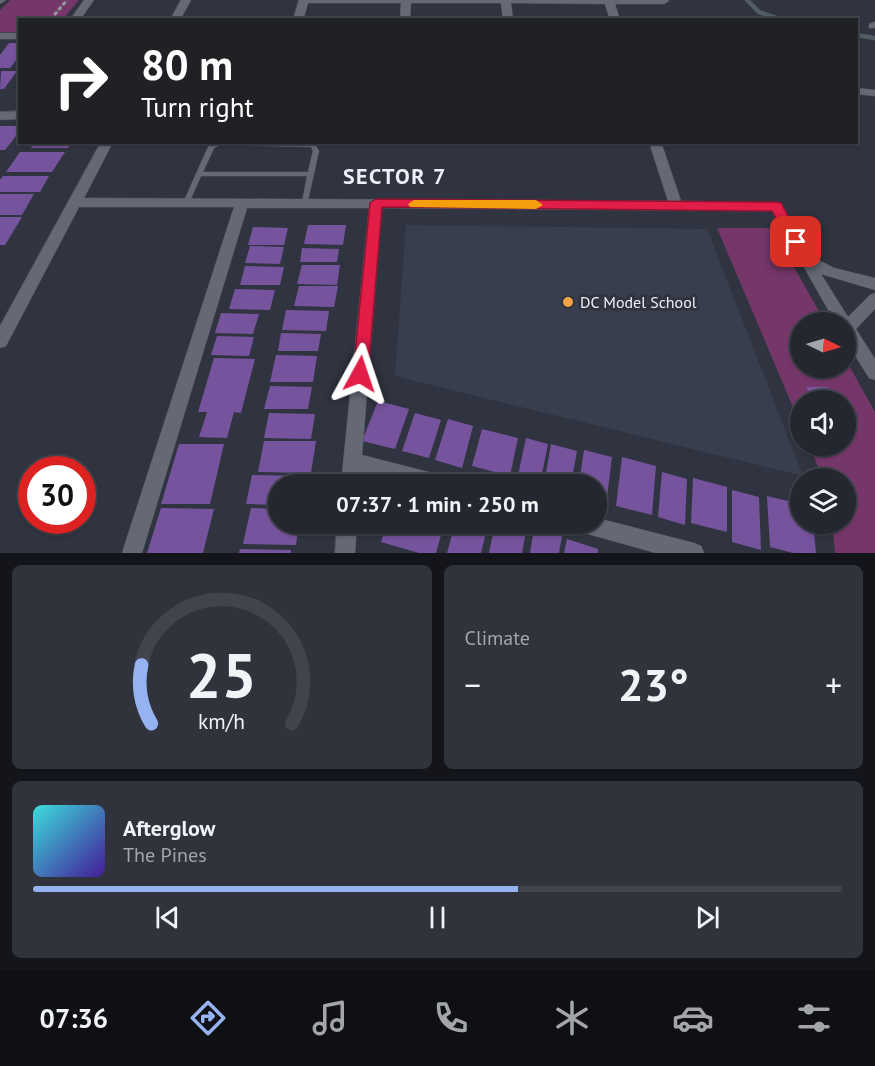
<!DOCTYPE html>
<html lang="en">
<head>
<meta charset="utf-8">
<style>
  body { margin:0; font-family:"PT Sans",sans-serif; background:#30333c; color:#f1f3f6; height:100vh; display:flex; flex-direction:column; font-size:22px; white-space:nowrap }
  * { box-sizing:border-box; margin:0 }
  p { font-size:20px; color:#a3a5ab }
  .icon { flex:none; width:33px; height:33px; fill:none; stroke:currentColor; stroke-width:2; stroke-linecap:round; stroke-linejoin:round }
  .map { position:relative; height:553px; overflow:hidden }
  .details { display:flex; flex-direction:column; gap:12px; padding:12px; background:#14151a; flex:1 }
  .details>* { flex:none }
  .top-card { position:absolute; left:18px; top:18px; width:840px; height:126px; border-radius:0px; box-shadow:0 2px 4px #0004,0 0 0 2px #41444c; background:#202124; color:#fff; overflow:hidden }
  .needle { width:39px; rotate:95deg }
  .controls { position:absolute; left:790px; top:312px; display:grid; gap:12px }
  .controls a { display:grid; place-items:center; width:66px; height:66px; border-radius:50%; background:#242730; box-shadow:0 2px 4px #0004,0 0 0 2px #41444c; font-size:30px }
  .speed { position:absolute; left:18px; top:456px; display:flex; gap:12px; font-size:30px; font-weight:700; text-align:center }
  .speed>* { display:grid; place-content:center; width:78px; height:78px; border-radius:50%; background:#242730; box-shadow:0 2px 4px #0004,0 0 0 2px #41444c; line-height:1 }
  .speed .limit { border:9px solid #d22; background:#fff; color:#111 }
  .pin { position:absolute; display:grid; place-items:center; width:51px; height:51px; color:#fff; margin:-26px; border-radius:12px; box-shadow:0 3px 9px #0006 }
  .me { position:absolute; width:66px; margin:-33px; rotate:5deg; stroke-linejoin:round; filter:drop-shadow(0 0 4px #0008) }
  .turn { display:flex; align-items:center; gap:21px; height:126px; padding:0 24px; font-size:27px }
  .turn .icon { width:78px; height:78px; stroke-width:2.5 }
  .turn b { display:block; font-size:42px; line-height:51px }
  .big { font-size:45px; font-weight:700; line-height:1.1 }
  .details .tile { flex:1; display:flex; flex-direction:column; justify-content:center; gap:9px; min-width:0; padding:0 21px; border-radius:9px; background:#30333c }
  .details .dial { align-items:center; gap:0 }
  .dial svg { height:156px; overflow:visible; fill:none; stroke:#41444c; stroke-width:7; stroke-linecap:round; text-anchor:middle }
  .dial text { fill:#f1f3f6; stroke:none }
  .song { display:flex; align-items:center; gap:18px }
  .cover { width:72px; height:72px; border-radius:9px; background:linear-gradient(135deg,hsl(180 70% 55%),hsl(260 70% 35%)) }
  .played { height:6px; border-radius:3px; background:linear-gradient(90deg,#95b2f1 60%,#41444c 60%) }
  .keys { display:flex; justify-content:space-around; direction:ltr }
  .heat { display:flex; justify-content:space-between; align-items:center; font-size:33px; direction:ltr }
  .details .tiles { flex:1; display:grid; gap:12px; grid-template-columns:1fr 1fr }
  .tile:last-child { grid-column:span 2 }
  .trip { position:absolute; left:268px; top:474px; width:339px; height:60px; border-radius:30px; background:#242730; box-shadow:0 2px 4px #0004,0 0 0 2px #41444c; font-weight:700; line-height:60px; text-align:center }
  .tab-bar { display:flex; height:96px; justify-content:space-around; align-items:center; background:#0e1013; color:#a3a5ab }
  .tab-bar .icon { width:42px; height:42px }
  .tab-bar .selected { color:#95b2f1 }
  .tab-bar b { font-size:27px; color:#f1f3f6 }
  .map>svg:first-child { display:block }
</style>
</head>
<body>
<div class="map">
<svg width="875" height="553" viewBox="0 0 875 553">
  <rect width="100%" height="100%" fill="#303440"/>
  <polygon fill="#393e4e" points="406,225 707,229 803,476 395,376"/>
  <g fill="#753769">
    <polygon points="10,0 79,0 63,19 20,20 19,32 0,32 0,10"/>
    <polygon points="717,228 772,228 825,322 801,322 801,368 846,368 846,360 875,412 875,553 835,553 832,524 846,524 846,478 823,478 809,446 846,446 846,400 801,400 801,426"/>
  </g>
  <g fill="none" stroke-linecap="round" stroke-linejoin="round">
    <g stroke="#505d61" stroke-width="4.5">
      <polyline points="747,0 759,12 782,20"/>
      <polyline points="856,35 875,38"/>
    </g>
  </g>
  <g fill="#76539d">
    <polygon points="9,43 20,43 20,55 10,68 0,68 0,55"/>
    <polygon points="17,71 4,89 0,89 1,71"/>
    <polygon points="0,126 20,126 20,131 5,150 0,150"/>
    <polygon points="34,142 72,142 68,148 31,148"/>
    <polygon points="20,152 65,152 52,172 6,172"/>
    <polygon points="3,176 49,176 40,192 0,192 0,180"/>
    <polygon points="0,194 34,194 22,215 0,215"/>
    <polygon points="0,217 22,217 5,245 0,245"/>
    <polygon points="308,225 346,225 343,245 304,244"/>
    <polygon points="253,227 288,228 284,245 248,245"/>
    <polygon points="250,246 284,247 280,264 245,263"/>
    <polygon points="302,248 339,249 337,262 300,262"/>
    <polygon points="302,265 340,265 337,285 297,284"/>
    <polygon points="245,266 284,267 280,285 240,285"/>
    <polygon points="299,286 338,286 334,307 294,306"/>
    <polygon points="235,289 275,290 270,310 229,309"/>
    <polygon points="286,310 329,311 326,331 282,330"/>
    <polygon points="221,313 259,314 253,334 215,333"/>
    <polygon points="281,333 321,334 318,351 278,351"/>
    <polygon points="217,336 254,337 249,356 211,355"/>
    <polygon points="276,355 317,356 313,382 270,382"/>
    <polygon points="214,358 255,359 241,413 234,412 227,438 199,437 207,412 198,412"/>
    <polygon points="270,386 312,387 308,409 264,409"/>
    <polygon points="806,387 827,387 833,400 813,400"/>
    <polygon points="378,401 409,409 395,449 362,441"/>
    <polygon points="269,413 315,414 311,439 264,438"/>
    <polygon points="415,413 441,420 429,458 402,451"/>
    <polygon points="448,419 473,426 462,468 435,460"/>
    <polygon points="482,429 518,438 510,476 472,466"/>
    <polygon points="526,438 548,444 540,484 517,480"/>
    <polygon points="264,441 316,441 311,473 258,472"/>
    <polygon points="179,444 224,444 210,504 161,504"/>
    <polygon points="551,444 577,451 571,484 544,484"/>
    <polygon points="584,450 612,457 606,506 597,504 597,484 579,484"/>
    <polygon points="622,457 656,466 652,515 616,506"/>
    <polygon points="662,472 687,479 685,525 658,517"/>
    <polygon points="252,475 306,476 304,484 279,484 279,505 246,504"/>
    <polygon points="693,478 727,487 727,532 691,523"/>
    <polygon points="732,490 759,497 761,550 732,542"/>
    <polygon points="767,496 801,504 801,524 813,524 816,553 793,553 770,547"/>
    <polygon points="161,508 214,509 203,553 147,553"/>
    <polygon points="251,508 279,509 279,524 299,524 296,545 243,544"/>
    <polygon points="387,524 444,524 436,553 419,553 381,542"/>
    <polygon points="455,524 488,524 481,553 447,553"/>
    <polygon points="495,524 517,524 527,526 522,553 489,553"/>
    <polygon points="534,529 562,536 559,553 530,553"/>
    <polygon points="567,539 598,549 598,553 564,553"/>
    <polygon points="240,549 291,550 291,553 239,553"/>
  </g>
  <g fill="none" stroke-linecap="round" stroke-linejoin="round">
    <g stroke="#4f525c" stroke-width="1">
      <path id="lane" d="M 216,142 L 315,144 L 319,151 L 307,205 L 305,205 L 302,203 L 307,176 L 201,176 L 188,205 L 184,205 L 183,203 L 208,147 ZM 221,145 L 311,147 L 313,151 L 308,172 L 203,172 L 214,148 Z"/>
    </g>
    <g stroke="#4f525c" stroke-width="1">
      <g id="street">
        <polygon points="0,0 6,0 0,4"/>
        <polygon points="84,0 94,0 80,20 70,20"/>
        <polygon points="181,0 191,0 180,20 170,20"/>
        <polygon points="299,0 668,0 669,1 664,4 615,4 620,20 610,20 605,4 511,3 513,20 503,20 501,3 411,3 410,20 400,20 401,3 308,3 303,20 293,20"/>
        <polygon points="875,22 875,28 869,28 869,24"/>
        <rect x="0" y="33" width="20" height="6"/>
        <polygon points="856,88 875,90 875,96 856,94"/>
        <polygon points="20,111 20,119 0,120 0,112"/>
        <polygon points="101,142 113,142 84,198 668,201 649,142 661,142 681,201 781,203 811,256 834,268 875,278 875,290 821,274 848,317 870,295 875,293 875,309 856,329 875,359 875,380 869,378 846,341 846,322 835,322 772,211 382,208 362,455 440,475 447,478 450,484 408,484 361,472 359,484 341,484 369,208 247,208 142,553 122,553 234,207 79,207 6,346 0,348 0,326"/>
        <polygon points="597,518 694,543 701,546 704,553 656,553 577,531 574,524 597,524"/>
        <polygon points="337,524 357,524 355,553 335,553"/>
      </g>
    </g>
    <polyline stroke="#92959e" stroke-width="3" stroke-dasharray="4.5 2" stroke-linecap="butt" points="50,20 67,0"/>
    <use href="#lane" fill="#656976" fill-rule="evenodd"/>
    <use href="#street" fill="#656976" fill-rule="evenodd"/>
  </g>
  <polygon fill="#e11d48" stroke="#92132f" stroke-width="1.5" points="376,199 776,202 781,203 802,242 796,247 791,245 772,211 382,207 368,374 366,379 360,380 355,379 353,374 370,203"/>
  <polygon fill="#f59e0b" points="414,200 536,200 543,205 536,209 410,207 408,204"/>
  <circle fill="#f3a442" stroke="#303440" stroke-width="2" cx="568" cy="302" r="6"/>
  <g text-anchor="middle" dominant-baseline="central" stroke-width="6" stroke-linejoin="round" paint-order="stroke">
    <g font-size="16" fill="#edf0f7" stroke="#303440" text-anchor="start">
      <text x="580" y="302">DC Model School</text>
    </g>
    <g font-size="22" font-weight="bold" letter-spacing="1.5" fill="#edf0f7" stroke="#303440">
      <text x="395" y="176">SECTOR 7</text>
    </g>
  </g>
</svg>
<div class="controls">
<a><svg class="needle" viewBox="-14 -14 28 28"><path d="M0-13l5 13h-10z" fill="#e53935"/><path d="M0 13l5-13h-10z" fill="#a3a5ab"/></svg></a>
<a><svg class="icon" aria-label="sound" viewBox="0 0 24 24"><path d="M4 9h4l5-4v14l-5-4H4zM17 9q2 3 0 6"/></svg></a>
<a><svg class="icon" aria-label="layers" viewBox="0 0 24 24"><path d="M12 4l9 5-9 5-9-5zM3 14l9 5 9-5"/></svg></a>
</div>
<div class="speed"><div class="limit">30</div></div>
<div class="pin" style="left:796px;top:242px;background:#d93025"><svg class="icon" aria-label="arrive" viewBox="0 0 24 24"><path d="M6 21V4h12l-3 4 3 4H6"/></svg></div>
<svg class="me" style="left:360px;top:374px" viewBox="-20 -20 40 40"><path d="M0-17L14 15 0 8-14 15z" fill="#e11d48" stroke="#fff" stroke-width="4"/></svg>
<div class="trip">07:37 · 1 min · 250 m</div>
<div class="top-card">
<div class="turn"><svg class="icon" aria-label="right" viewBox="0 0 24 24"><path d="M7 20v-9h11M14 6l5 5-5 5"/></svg><div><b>80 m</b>Turn right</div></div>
</div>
</div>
<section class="details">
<div class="tiles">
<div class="tile dial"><svg viewBox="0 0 100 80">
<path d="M14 69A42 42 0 1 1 86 69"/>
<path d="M14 69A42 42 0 0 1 9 39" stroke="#95b2f1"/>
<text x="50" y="56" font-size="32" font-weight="700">25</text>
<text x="50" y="72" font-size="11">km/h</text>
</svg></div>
<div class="tile"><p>Climate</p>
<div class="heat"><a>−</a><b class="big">23°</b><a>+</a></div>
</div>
<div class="tile">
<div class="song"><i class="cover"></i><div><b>Afterglow</b><p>The Pines</p></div></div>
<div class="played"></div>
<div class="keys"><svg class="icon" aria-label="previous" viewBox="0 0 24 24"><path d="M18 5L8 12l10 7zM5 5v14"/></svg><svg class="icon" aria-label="pause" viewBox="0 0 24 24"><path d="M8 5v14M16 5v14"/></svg><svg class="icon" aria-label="next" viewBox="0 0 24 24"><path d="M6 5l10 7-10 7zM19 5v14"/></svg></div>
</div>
</div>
</section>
<nav class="tab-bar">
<b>07:36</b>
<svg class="icon selected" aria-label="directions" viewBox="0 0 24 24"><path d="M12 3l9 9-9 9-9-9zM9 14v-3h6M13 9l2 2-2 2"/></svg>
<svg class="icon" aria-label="music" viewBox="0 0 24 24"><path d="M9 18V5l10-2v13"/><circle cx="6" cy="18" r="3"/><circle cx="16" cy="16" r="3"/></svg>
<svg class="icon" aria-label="phone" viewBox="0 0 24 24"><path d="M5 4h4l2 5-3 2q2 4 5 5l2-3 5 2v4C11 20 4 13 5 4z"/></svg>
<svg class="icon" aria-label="climate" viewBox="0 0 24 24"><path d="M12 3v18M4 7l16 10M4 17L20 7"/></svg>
<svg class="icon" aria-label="car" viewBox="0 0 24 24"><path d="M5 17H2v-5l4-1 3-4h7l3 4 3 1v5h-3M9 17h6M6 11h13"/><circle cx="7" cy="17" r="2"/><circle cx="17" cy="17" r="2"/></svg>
<svg class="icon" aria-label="filters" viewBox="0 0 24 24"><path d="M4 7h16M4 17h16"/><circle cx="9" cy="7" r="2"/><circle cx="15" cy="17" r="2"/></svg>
</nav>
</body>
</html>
